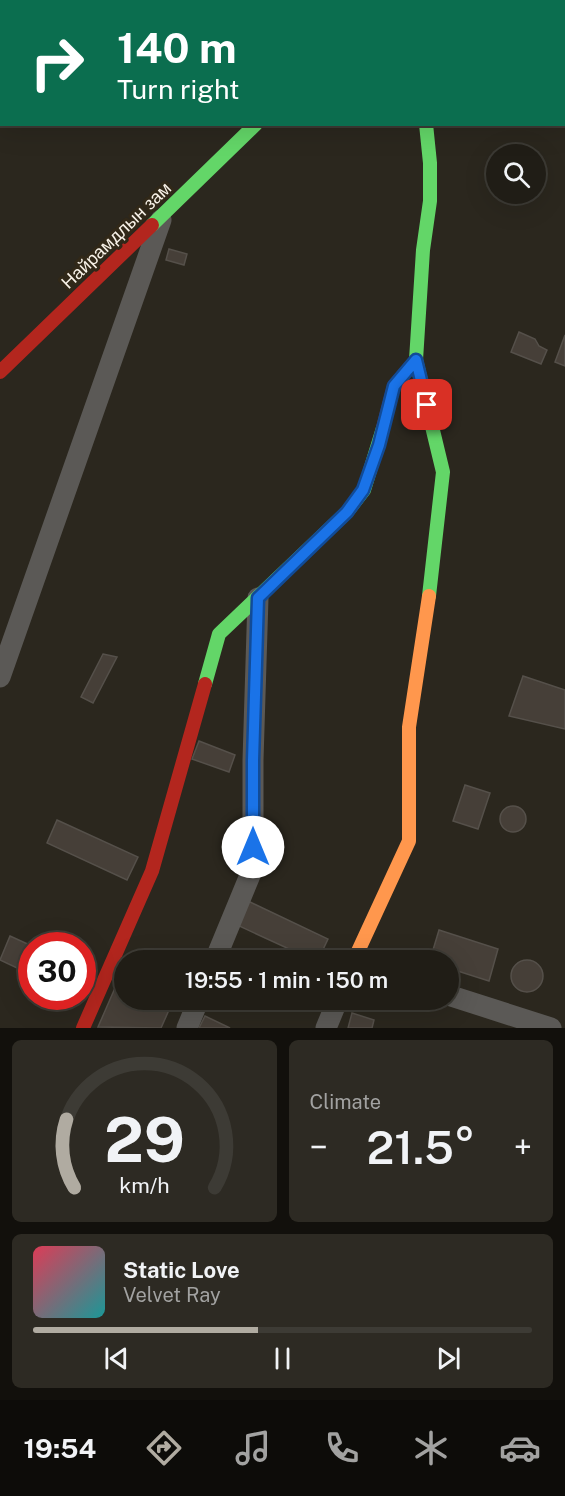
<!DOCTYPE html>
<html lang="en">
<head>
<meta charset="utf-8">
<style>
  body { margin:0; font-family:"Public Sans",sans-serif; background:#2d2a23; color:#f1f3f6; height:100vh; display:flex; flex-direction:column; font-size:22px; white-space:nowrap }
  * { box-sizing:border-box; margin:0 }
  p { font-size:20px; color:#a2a2a1 }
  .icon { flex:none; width:33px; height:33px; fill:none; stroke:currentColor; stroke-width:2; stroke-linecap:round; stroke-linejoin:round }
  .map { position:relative; height:1028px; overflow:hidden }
  .drawer { display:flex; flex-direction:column; gap:12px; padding:12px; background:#12100c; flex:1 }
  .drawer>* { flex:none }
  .banner { position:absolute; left:0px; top:0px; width:566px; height:126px; box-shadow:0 6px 24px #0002,0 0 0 2px #3d3b35; background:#0b6e4f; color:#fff; overflow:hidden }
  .fabs { position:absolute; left:486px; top:144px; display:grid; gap:12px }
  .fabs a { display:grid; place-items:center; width:60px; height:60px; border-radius:50%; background:#201d16; box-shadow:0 6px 24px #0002,0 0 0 2px #3d3b35; font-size:30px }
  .speed { position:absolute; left:18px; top:932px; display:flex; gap:12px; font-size:30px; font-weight:700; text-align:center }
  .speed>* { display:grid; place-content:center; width:78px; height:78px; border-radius:50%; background:#201d16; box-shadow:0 6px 24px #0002,0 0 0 2px #3d3b35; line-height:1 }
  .speed .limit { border:9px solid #d22; background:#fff; color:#111 }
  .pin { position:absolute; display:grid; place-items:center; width:51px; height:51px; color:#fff; margin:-26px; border-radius:12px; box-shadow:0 3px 9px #0006 }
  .me { position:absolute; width:66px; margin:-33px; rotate:0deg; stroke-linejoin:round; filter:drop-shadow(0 0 4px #0008) }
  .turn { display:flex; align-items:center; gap:21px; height:126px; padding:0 18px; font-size:27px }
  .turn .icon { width:78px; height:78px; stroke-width:2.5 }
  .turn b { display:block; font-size:42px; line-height:51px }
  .big { font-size:45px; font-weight:600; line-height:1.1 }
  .drawer .widget { flex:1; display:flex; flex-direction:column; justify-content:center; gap:9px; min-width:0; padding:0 21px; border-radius:9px; background:#2d2a23 }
  .drawer .dial { align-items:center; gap:0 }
  .dial svg { height:156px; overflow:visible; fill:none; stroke:#3d3b35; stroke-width:7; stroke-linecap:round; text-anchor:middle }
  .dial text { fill:#f1f3f6; stroke:none }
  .song { display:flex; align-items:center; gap:18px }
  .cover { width:72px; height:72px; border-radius:9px; background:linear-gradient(135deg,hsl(350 70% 55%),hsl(180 70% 35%)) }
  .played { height:6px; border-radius:3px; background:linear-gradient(90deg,#b0aba1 45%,#3d3b35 45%) }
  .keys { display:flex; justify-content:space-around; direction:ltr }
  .heat { display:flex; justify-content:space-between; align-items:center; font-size:33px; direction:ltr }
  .drawer .tiles { flex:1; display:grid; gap:12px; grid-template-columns:1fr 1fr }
  .widget:last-child { grid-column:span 2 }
  .trip { position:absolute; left:114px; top:950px; width:345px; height:60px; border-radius:30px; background:#201d16; box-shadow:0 6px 24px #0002,0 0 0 2px #3d3b35; font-weight:600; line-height:60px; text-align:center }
  .menu { display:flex; height:96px; justify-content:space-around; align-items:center; background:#0d0c09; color:#a2a2a1 }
  .menu .icon { width:42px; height:42px }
  .menu .selected { color:#b0aba1 }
  .menu b { font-size:27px; color:#f1f3f6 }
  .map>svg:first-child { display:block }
</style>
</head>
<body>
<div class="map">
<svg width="565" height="1028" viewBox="0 0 565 1028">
  <rect width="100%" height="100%" fill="#2b271e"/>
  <g fill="#463f38" stroke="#55504a" stroke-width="1.5">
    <polygon points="169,249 187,254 184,265 166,260"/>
    <polygon points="519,332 535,339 539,346 547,350 541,364 511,352"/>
    <polygon points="565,335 565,366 555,362"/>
    <polygon points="103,654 117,657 93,703 81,697"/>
    <polygon points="523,676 565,690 565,729 509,716"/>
    <polygon points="199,741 235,755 229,772 192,759"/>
    <polygon points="465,785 490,793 478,829 453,821"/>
    <circle cx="513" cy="819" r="13"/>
    <polygon points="57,820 138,857 127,880 47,843"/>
    <polygon points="248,901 328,939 318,960 313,960 237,925"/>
    <polygon points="439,930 498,949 489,981 448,968 448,960 430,960"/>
    <polygon points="10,936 32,946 32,975 0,960"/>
    <circle cx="527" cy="976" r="16"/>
    <polygon points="115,988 124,992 124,999 142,999 169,1010 161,1028 98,1027"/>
    <polygon points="352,1013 374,1020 372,1028 348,1028"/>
    <polygon points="205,1016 230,1028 199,1028"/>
  </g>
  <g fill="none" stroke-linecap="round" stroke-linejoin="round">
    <g stroke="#5b5956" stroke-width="21">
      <polyline points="450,2 450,0"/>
      <polyline points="0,677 161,220"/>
      <polyline points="215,960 253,868 253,760 258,598"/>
      <polyline points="448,995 551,1028"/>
      <polyline points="187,1028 199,999"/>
      <polyline points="326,1028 338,999"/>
    </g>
    <g stroke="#63d668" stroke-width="14">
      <polyline points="382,2 383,0"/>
      <polyline points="426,124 430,163 430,201 423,250 416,360 443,472 429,596"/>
      <polyline points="152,225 256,124"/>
      <polyline points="205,684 219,634 347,512 364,490 383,428"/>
    </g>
    <polyline stroke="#ff974d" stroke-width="14" points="354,960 409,841 409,727 429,596"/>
    <g stroke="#b3261e" stroke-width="14">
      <polyline points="0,372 152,225"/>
      <polyline points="383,428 394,386 416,360"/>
      <polyline points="83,1028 152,871 205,684"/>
    </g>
  </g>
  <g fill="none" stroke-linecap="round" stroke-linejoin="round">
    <g stroke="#114b97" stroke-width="15">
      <polyline id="route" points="253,847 253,760 258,598 347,512 363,490 379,445 394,386 416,360 427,405"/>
    </g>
    <use href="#route" stroke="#1a73e8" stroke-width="10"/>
  </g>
  <g text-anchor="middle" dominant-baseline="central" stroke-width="6" stroke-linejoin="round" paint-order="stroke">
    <g font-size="18" fill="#f8f2e8" stroke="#312818">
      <text transform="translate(116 235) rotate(-44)">Найрамдлын зам</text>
    </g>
  </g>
</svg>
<div class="fabs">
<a><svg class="icon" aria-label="search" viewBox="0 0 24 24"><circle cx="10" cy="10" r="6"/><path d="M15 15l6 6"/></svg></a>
</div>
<div class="speed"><div class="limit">30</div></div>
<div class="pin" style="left:427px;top:405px;background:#d93025"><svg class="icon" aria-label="arrive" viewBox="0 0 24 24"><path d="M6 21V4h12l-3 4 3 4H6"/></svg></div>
<svg class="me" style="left:253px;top:847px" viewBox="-20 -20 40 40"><circle r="19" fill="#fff"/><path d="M0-13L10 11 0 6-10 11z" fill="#1a73e8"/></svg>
<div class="trip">19:55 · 1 min · 150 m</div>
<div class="banner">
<div class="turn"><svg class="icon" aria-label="right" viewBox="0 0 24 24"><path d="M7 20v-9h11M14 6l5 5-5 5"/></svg><div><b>140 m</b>Turn right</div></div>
</div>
</div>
<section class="drawer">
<div class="tiles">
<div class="widget dial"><svg viewBox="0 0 100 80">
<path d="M14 69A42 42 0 1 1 86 69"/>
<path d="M14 69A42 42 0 0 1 10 34" stroke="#b0aba1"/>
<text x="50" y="56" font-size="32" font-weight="700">29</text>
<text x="50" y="72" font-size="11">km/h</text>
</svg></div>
<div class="widget"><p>Climate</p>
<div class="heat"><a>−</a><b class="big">21.5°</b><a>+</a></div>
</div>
<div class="widget">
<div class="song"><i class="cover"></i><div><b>Static Love</b><p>Velvet Ray</p></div></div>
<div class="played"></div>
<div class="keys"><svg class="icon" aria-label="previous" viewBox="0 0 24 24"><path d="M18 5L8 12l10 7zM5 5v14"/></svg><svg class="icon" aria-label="pause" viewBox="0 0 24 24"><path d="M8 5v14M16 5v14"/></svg><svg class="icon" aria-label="next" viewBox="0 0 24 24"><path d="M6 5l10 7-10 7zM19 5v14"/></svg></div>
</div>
</div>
</section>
<nav class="menu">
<b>19:54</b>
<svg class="icon selected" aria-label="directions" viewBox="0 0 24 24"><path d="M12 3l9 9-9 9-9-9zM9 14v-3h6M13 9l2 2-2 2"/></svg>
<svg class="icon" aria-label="music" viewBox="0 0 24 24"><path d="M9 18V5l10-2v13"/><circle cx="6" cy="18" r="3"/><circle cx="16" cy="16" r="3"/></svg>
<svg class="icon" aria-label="phone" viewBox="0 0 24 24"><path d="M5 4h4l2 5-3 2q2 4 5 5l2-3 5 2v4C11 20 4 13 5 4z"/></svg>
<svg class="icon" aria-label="climate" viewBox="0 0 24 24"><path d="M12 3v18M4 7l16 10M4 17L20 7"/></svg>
<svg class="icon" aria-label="car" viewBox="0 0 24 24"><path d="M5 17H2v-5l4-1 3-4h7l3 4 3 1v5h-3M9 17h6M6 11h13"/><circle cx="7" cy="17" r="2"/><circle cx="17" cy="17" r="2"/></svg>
</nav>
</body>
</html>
